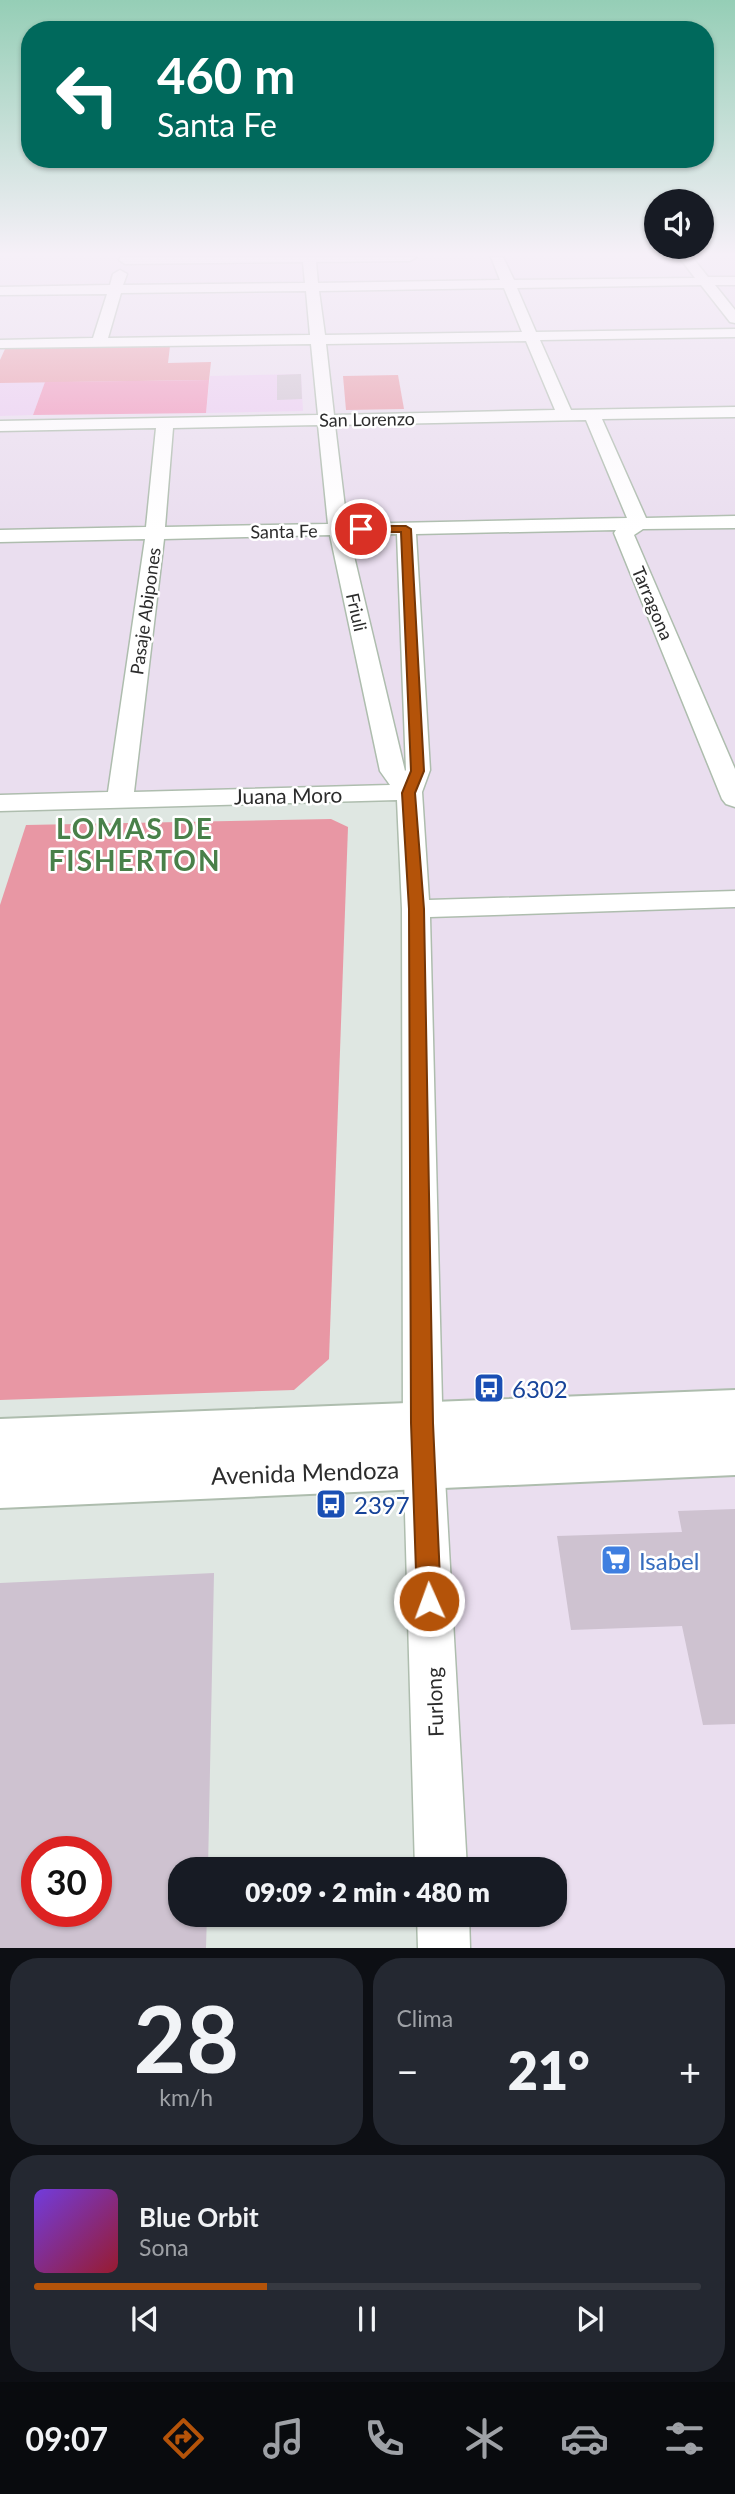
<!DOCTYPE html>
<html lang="es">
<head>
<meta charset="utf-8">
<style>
  body { margin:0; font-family:Lato,sans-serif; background:#242831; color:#f1f3f6; height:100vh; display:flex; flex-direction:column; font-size:26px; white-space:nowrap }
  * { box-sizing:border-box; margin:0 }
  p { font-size:23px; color:#9ea1a6 }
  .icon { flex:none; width:38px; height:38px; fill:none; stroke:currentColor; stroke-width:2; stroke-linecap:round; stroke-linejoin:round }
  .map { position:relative; height:1948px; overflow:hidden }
  .panel { display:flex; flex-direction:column; gap:10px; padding:10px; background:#0d0f14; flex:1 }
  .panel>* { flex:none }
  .hud { position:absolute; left:21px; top:21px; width:693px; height:147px; border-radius:28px; box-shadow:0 2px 5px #0004; background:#00695c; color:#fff; overflow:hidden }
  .tools { position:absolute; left:644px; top:189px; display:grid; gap:14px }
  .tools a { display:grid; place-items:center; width:70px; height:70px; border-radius:50%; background:#171b24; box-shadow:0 2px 5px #0004; font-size:35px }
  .speed { position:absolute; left:21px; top:1836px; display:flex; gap:14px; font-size:35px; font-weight:700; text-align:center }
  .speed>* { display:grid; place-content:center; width:91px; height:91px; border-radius:50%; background:#171b24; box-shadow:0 2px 5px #0004; line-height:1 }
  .speed .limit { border:10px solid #d22; background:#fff; color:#111 }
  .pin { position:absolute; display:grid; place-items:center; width:60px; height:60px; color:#fff; margin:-30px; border:4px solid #fff; border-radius:50%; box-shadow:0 2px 7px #0007 }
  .me { position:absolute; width:77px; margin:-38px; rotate:358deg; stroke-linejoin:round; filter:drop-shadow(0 0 5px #0008) }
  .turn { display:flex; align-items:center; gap:24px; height:147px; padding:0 21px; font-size:32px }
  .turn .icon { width:91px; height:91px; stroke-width:2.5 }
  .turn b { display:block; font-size:49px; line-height:60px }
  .big { font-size:52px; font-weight:800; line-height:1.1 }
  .panel .tile { flex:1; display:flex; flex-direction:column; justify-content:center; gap:10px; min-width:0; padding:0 24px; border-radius:28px; background:#242831 }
  .panel .dial { align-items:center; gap:0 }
  .dial b { font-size:91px; line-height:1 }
  .song { display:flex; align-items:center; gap:21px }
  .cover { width:84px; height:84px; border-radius:10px; background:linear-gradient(135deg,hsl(260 70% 55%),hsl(350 70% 35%)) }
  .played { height:7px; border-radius:4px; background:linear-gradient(90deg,#b45309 35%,#363941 35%) }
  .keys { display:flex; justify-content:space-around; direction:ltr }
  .heat { display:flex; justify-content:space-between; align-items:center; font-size:38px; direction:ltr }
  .panel .tiles { flex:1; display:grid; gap:10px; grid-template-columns:1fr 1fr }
  .tile:last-child { grid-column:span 2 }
  .trip { position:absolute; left:168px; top:1857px; width:399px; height:70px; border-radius:28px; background:#171b24; box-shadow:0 2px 5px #0004; font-weight:800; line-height:70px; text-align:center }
  .dock { display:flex; height:112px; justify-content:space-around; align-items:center; background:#090b0e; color:#9ea1a6 }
  .dock .icon { width:49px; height:49px }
  .dock .selected { color:#b45309 }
  .dock b { font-size:32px; color:#f1f3f6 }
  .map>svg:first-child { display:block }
</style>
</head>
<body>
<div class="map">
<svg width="735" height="1948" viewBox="0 0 735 1948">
  <rect width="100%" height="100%" fill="#eadeef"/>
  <path fill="#dfe7e2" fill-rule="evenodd" d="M 409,792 L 441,1869 L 180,1869 L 180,1914 L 443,1915 L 444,1948 L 0,1948 L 0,803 ZM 37,1852 L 96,1852 L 96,1911 L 37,1911 Z"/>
  <g fill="#ebccf1">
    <polygon points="301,374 303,411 206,413 210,376"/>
    <polygon points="45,382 33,415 0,416 0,383"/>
  </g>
  <g fill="#e897a4">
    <polygon points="170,346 168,363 211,362 209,380 0,383 0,360 5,349"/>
    <polygon points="398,375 404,409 346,410 343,376"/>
    <polygon points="331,819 348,827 329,1359 294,1390 0,1400 0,905 26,825"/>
  </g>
  <polygon fill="#f092b8" points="209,380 206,413 33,415 45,382"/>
  <g fill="#cec2d0" fill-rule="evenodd">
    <polygon points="301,374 302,399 277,400 277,375"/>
    <polygon points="735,1509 735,1724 703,1725 682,1626 571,1630 557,1536 682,1532 678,1511"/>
    <path d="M 214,1573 L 208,1869 L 180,1869 L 180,1914 L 207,1914 L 206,1948 L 0,1948 L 0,1583 ZM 37,1852 L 96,1852 L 96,1911 L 37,1911 Z"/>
  </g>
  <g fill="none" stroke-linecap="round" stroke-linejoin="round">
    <g stroke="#aebdae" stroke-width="3">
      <g id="minor">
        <path d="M 121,257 L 416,257 L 410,261 L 316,262 L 318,283 L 500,280 L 491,257 L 503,257 L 514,280 L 695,278 L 679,257 L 692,257 L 708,277 L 735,277 L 735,285 L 715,285 L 735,310 L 735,323 L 730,322 L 701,285 L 517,288 L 536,332 L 735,329 L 735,337 L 540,340 L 571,410 L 735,407 L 735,417 L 602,419 L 646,518 L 735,516 L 735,528 L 643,529 L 634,535 L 735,769 L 735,807 L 726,804 L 722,799 L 614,533 L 616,530 L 416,534 L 430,770 L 422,792 L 429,900 L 735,891 L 735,907 L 430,917 L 443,1442 L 467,1869 L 415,1869 L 403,1442 L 402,909 L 397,800 L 0,811 L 0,795 L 108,792 L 145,539 L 0,542 L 0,530 L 146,527 L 156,428 L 0,431 L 0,421 L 318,415 L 311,344 L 0,348 L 0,340 L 93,338 L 107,294 L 0,295 L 0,287 L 110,285 L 113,274 L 120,270 L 127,274 L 123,285 L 305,283 L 303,262 L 125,264 L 119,260 ZM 504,288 L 522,332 L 325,335 L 319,291 ZM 306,291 L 310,335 L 108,338 L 121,293 ZM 526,341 L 555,410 L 334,415 L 326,344 ZM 586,420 L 627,518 L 347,524 L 335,425 ZM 318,425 L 328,524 L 165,527 L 173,428 ZM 397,534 L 406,770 L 405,771 L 349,535 ZM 330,535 L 380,771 L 390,785 L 134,792 L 164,539 Z"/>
        <polygon points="417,1914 469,1914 470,1948 418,1948"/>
      </g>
    </g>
    <g stroke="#aebdae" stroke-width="4">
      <polygon id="secondary" points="735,1390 735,1475 0,1508 0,1419"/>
    </g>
    <use href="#minor" fill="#fff" fill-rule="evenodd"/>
    <use href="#secondary" fill="#fff" fill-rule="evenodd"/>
  </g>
  <linearGradient id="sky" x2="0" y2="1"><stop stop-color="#95ceb6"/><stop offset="0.48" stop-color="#f6f0f8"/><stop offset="1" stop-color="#f6f0f8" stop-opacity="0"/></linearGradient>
  <rect width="735" height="530" fill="url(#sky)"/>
  <polygon fill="#b45309" stroke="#753606" stroke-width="2" points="406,526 411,529 424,771 415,793 424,909 433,1423 441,1601 438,1608 429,1612 421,1608 417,1601 411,1423 409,909 402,793 411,771 401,532 361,532 356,529 361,526"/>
  <defs>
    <g id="bus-square" transform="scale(1.575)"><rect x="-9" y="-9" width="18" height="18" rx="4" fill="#1a4fb4" stroke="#fff"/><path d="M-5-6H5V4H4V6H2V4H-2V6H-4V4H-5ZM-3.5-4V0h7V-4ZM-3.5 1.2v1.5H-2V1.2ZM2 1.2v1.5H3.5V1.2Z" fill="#fff"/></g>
    <g id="supermarket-square" transform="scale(1.575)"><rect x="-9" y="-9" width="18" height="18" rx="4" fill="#3f7fe0" stroke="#fff"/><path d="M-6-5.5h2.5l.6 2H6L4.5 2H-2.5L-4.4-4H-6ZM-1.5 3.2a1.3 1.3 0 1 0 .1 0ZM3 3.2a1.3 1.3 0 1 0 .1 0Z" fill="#fff"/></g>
  </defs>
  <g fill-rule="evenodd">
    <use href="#bus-square" x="489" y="1388"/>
    <use href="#bus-square" x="331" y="1504"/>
    <use href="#supermarket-square" x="616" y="1560"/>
  </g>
  <g text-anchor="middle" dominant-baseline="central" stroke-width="5" stroke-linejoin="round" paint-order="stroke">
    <g font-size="18" fill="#2c2c2c" stroke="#fff">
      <text transform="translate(367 419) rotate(-1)">San Lorenzo</text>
      <text transform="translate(284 531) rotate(-1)">Santa Fe</text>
      <text transform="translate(653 603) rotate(67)">Tarragona</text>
      <text transform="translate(145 611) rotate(-82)">Pasaje Abipones</text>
      <text transform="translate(357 612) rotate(77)">Friuli</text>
    </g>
    <g font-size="21" fill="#2c2c2c" stroke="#fff">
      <text transform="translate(288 795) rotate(-1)">Juana Moro</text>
      <text transform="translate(434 1702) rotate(-92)">Furlong</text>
    </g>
    <g font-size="24" fill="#164399" stroke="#fff" text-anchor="start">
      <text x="512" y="1388">6302</text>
      <text x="354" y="1504">2397</text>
    </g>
    <g font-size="24" fill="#2c2c2c" stroke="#fff">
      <text transform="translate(305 1472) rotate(-2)">Avenida Mendoza</text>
    </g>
    <g font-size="24" fill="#366cbe" stroke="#fff" text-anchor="start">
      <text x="639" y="1560">Isabel</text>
    </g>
    <g font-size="28" font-weight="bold" letter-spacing="2" fill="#498049" stroke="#fff">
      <text x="135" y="828">LOMAS DE<tspan x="135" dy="32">FISHERTON</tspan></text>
    </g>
  </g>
</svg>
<div class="tools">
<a><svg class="icon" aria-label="sound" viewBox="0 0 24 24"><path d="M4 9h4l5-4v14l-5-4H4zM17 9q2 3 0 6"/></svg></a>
</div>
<div class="speed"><div class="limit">30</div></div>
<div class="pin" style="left:361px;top:529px;background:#d93025"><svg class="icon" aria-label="arrive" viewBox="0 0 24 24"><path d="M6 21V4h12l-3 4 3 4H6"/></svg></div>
<svg class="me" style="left:429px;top:1601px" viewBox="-20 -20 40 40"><circle r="17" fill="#b45309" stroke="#fff" stroke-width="3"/><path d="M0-11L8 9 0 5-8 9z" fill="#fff"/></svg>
<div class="trip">09:09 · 2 min · 480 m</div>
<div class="hud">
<div class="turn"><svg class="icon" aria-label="left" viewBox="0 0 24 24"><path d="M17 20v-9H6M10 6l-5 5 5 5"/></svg><div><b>460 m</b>Santa Fe</div></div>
</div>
</div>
<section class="panel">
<div class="tiles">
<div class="tile dial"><b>28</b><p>km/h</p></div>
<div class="tile"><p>Clima</p>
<div class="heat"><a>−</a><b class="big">21°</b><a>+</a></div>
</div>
<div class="tile">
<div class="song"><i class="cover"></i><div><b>Blue Orbit</b><p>Sona</p></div></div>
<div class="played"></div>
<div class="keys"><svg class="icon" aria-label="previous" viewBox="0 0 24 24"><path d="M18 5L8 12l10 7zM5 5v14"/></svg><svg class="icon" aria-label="pause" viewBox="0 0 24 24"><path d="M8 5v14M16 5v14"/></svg><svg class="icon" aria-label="next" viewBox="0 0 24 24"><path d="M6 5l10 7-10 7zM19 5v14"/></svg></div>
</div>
</div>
</section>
<nav class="dock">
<b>09:07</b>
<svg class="icon selected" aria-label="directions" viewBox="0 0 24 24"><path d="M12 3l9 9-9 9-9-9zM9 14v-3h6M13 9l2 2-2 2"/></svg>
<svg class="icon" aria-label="music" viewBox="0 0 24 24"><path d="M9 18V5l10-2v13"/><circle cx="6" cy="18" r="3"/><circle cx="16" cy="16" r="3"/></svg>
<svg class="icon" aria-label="phone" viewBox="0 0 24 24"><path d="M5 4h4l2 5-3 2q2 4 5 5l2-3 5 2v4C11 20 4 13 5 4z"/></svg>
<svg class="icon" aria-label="climate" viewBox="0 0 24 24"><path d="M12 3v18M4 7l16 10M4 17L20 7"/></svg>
<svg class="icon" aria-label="car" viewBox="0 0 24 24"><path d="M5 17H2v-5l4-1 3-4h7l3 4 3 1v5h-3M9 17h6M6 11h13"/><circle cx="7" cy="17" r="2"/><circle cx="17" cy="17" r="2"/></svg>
<svg class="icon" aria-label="filters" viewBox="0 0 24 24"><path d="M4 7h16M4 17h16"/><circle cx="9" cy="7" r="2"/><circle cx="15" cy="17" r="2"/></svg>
</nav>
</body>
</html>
